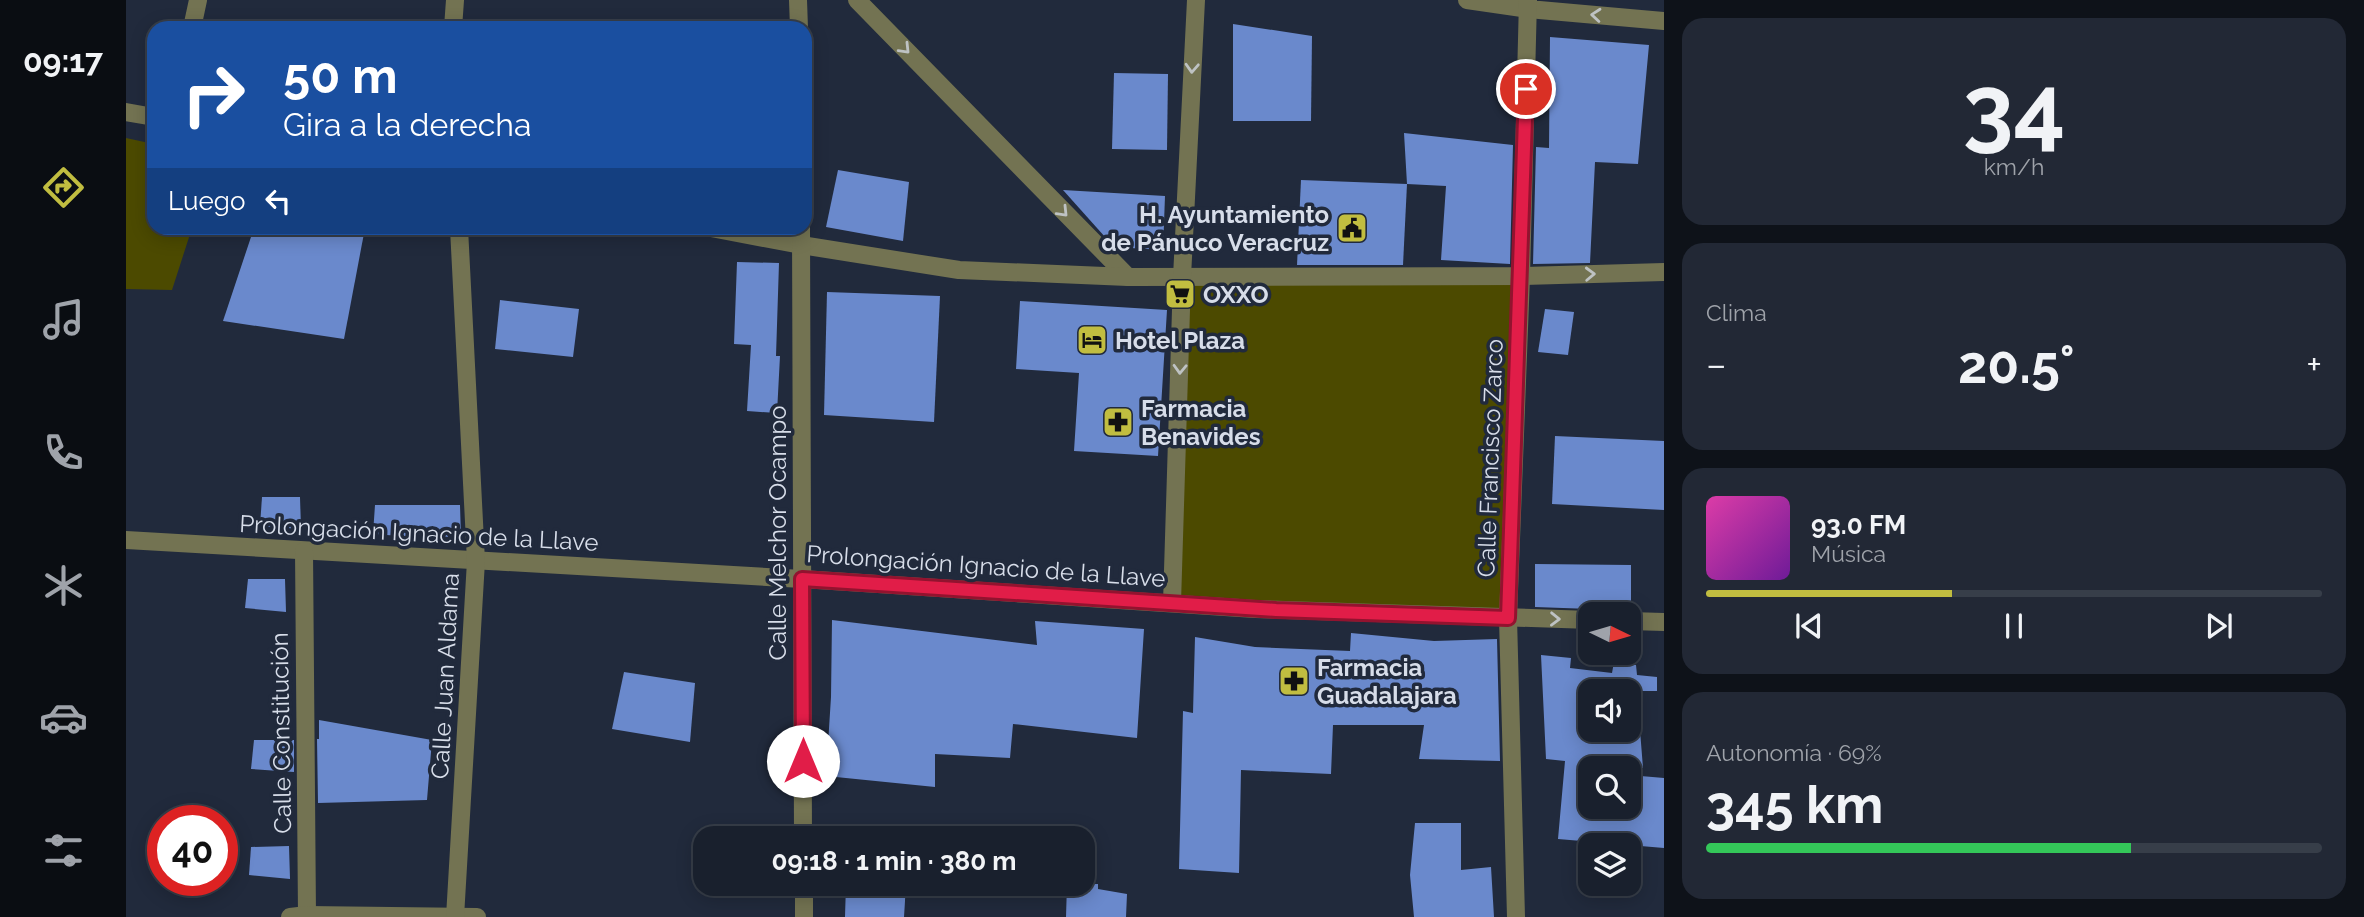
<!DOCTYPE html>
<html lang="es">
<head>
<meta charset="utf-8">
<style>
  body { margin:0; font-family:Raleway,sans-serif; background:#222835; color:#f1f3f6; height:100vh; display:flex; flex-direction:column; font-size:26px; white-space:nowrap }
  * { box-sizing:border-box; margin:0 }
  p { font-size:23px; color:#9fa3aa }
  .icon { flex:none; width:38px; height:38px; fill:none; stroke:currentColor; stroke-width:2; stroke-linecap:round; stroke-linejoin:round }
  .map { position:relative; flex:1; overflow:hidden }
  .details { display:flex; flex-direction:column; gap:18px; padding:18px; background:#0e1219; width:700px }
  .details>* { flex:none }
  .hud { position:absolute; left:21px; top:21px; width:665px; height:214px; border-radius:21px; box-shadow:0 4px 18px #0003,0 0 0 2px #373e49; background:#1a4fa0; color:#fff; overflow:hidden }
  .needle { width:46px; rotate:95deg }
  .buttons { position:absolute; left:1452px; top:602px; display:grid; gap:14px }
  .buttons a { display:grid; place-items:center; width:63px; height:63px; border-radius:14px; background:#19202d; box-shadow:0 4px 18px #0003,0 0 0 2px #373e49; font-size:35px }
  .speed { position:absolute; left:21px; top:805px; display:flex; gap:14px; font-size:35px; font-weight:700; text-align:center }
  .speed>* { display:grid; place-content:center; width:91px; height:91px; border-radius:50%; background:#19202d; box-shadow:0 4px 18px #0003,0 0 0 2px #373e49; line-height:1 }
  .speed .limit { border:10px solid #d22; background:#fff; color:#111 }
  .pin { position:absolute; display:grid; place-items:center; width:60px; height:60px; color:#fff; margin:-30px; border:4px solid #fff; border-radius:50%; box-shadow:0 2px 7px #0007 }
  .me { position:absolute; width:77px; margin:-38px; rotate:0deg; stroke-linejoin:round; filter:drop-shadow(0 0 5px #0008) }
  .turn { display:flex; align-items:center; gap:24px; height:147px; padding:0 21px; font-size:32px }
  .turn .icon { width:91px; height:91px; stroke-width:2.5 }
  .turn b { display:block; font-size:49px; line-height:60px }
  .then { display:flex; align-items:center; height:66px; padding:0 21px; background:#0003; gap:14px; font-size:26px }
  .big { font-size:52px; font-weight:700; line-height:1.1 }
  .details .widget { flex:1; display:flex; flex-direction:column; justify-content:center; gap:10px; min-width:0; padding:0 24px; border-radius:21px; background:#222835 }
  .details .dial { align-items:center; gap:0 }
  .dial b { font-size:91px; line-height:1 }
  .song { display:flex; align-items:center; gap:21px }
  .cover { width:84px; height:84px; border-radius:10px; background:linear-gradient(135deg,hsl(320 70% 55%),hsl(280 70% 35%)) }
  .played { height:7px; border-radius:4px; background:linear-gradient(90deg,#c1bd40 40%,#373e49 40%) }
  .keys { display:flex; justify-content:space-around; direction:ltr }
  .heat { display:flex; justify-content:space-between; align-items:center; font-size:38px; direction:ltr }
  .charge { height:10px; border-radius:5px; background:linear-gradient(90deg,#34c759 69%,#373e49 0) }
  .trip { position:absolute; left:567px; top:826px; width:402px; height:70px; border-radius:21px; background:#19202d; box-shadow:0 4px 18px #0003,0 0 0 2px #373e49; font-weight:700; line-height:70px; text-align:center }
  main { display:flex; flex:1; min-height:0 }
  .tabs { display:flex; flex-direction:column; width:126px; justify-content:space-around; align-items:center; background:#0a0d12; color:#9fa3aa }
  .tabs .icon { width:49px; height:49px }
  .tabs .on { color:#c1bd40 }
  .tabs b { font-size:32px; color:#f1f3f6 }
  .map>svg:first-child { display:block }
</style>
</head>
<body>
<main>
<nav class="tabs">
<b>09:17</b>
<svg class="icon on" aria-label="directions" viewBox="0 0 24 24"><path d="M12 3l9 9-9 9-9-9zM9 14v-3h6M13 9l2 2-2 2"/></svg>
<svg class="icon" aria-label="music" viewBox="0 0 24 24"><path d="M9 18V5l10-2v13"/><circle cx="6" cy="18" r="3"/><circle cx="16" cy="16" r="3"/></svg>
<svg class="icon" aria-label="phone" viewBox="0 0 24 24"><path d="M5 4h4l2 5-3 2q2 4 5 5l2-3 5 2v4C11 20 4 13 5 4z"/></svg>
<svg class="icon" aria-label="climate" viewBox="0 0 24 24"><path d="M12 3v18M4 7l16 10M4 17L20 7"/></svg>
<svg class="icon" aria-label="car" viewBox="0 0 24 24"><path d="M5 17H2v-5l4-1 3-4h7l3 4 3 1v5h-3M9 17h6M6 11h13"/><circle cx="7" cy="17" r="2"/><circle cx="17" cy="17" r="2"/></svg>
<svg class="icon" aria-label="filters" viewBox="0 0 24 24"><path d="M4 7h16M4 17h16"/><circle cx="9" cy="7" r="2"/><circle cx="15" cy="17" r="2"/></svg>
</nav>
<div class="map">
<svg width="1538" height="917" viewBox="0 0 1538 917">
  <rect width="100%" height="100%" fill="#212a3c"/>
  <g fill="#4c4a00">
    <polygon points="0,138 28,144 28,228 66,228 46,290 0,289"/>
    <polygon points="1395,276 1382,618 1046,603 1056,277"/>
  </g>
  <g fill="#6a89cc">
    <polygon points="1107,24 1186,36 1185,121 1107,121"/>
    <polygon points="1424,37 1523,45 1512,164 1469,162 1464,263 1407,264 1410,147 1423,148"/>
    <polygon points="988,73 1042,74 1041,150 986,149"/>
    <polygon points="1278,133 1387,145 1384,264 1315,260 1320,186 1281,184"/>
    <polygon points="712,170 783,182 777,241 700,227"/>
    <polygon points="1175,180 1281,184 1277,265 1171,265"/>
    <polygon points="937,190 1039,196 1037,250 988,247"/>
    <polygon points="128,228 239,228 218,339 97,321"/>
    <polygon points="611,262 653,263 650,356 654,356 651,413 621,411 625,345 608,344"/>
    <polygon points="701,292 814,296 808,422 698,415"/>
    <polygon points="374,300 453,309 447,357 369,349"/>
    <polygon points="894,301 1041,310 1032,456 948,451 953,373 890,369"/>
    <polygon points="1419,309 1448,312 1442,355 1412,352"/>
    <polygon points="1429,436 1538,441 1538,510 1426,504"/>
    <polygon points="136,497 174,497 175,529 134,526"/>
    <polygon points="249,505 334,505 335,538 288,534 288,537 247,534"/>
    <polygon points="1409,564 1505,565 1505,610 1472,611 1465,609 1409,607"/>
    <polygon points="122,579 159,579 160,612 119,608"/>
    <polygon points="706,620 911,645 909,621 1018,629 1011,738 887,724 884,758 809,754 809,787 700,776 705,697"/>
    <polygon points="1225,633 1308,641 1371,639 1374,761 1293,759 1298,725 1207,725 1205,774 1115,770 1113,873 1053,869 1057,711 1067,713 1069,637 1129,647 1224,651"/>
    <polygon points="1415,655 1445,658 1444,668 1486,673 1488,662 1510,665 1511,675 1531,677 1531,691 1465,691 1465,730 1514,730 1517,768 1465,764 1465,807 1503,807 1503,775 1538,778 1538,848 1432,839 1439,761 1420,759"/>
    <polygon points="498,672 569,683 564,742 486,729"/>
    <polygon points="193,720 306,740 301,800 192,803 191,739 193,739"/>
    <polygon points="128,740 168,740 168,772 125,769"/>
    <polygon points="1289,823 1335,823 1335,870 1365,867 1368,917 1288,917 1284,875"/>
    <polygon points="163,846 164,879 123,875 125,847"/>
    <polygon points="720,884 780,884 778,917 719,917"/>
    <polygon points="941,884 972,884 972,889 1001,894 1000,917 940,917"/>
  </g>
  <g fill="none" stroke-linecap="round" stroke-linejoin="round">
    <g stroke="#737352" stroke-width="18">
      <polyline points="672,0 673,28"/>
      <polyline points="731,0 1002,277"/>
      <polyline points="1341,0 1402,9 1538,21"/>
      <polyline points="66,28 72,0"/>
      <polyline points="327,28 329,0"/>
      <polyline points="0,112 28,117"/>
      <polyline points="585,228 675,245 833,270 1002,277 1395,276 1538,272"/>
      <polyline points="675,228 677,838"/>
      <polyline points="0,540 676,579 1129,609 1465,620"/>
      <polyline points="178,551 181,915"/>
      <polyline points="1046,603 1056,277 1070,0"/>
      <polyline points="1503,621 1538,622"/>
      <polyline points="678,884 678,917"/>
      <polyline points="164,917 181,915 351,917"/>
      <polyline points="329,917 350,561 333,228"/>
      <polyline points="1390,917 1382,618 1395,276 1402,0"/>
    </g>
  </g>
  <defs><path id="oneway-chevron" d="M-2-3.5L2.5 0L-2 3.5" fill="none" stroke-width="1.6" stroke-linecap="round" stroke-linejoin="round" transform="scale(1.75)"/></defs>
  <g stroke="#bec2c3">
    <use href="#oneway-chevron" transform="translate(1470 15) rotate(-175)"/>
    <use href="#oneway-chevron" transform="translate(779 49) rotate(46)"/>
    <use href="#oneway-chevron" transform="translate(1066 68) rotate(93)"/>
    <use href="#oneway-chevron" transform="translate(937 212) rotate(46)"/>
    <use href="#oneway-chevron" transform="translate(1464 274) rotate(-2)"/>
    <use href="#oneway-chevron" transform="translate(1054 369) rotate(92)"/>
    <use href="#oneway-chevron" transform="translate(1429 619) rotate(1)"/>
  </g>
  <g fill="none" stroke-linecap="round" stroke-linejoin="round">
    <g stroke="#92132f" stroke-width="18">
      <polyline id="route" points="677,761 676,579 1150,610 1382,618 1400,89"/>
    </g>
    <use href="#route" stroke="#e11d48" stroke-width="12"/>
  </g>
  <defs>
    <g id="civic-square" transform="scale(1.575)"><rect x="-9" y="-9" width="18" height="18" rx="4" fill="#c1bd40" stroke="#212a3c"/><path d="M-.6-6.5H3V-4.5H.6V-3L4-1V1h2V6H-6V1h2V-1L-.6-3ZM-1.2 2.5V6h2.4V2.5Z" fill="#111"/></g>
    <g id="supermarket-square" transform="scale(1.575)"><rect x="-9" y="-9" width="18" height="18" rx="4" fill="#c1bd40" stroke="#212a3c"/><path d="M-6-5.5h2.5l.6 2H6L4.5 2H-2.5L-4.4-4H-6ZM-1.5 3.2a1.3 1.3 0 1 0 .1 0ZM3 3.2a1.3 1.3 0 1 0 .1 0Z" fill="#111"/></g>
    <g id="hotel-square" transform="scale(1.575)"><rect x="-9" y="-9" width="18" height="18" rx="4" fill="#c1bd40" stroke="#212a3c"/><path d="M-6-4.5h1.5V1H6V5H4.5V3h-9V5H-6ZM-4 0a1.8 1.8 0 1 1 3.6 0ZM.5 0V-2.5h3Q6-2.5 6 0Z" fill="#111"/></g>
    <g id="pharmacy-square" transform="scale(1.575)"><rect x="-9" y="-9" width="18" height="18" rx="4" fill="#c1bd40" stroke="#212a3c"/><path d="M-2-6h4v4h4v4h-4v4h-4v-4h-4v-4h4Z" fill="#111"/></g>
  </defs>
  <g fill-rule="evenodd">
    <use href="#civic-square" x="1226" y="228"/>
    <use href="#supermarket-square" x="1054" y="294"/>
    <use href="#hotel-square" x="966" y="340"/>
    <use href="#pharmacy-square" x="992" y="422"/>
    <use href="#pharmacy-square" x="1168" y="681"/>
  </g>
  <g text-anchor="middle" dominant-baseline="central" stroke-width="7" stroke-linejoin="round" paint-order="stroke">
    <g font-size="24" font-weight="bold" fill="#d7dde9" stroke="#212a3c" text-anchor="start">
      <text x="1203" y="214" text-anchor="end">H. Ayuntamiento<tspan x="1203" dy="28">de Pánuco Veracruz</tspan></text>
      <text x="1077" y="294">OXXO</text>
      <text x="989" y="340">Hotel Plaza</text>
      <text x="1015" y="408">Farmacia<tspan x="1015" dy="28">Benavides</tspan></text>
      <text x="1191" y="667">Farmacia<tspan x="1191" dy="28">Guadalajara</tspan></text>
    </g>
    <g font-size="24" fill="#d7dde9" stroke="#212a3c">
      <text transform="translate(1364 458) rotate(-88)">Calle Francisco Zarco</text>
      <text transform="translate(293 533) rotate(3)">Prolongación Ignacio de la Llave</text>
      <text transform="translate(651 533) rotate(-90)">Calle Melchor Ocampo</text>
      <text transform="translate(860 566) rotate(4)">Prolongación Ignacio de la Llave</text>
      <text transform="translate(319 676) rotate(-87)">Calle Juan Aldama</text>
      <text transform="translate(155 733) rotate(-91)">Calle Constitución</text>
    </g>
  </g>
</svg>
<div class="buttons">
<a><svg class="needle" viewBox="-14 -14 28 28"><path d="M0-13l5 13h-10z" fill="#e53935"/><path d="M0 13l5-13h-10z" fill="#9fa3aa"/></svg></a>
<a><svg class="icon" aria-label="sound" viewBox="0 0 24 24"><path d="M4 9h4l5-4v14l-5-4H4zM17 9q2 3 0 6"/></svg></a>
<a><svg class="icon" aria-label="search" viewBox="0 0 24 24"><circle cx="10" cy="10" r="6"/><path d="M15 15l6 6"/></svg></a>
<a><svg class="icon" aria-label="layers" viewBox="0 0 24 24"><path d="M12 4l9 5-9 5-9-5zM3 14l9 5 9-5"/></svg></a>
</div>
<div class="speed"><div class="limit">40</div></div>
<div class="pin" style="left:1400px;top:89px;background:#d93025"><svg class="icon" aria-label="arrive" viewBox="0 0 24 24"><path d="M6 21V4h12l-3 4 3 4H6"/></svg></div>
<svg class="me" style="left:677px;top:761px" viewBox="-20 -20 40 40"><circle r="19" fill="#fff"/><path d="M0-13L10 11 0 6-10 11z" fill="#e11d48"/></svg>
<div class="trip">09:18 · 1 min · 380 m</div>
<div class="hud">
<div class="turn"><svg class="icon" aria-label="right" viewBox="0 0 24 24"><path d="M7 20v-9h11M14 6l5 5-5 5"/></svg><div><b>50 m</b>Gira a la derecha</div></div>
<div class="then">Luego<svg class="icon" aria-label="left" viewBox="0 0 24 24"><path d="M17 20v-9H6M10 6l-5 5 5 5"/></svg></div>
</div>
</div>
<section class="details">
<div class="widget dial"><b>34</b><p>km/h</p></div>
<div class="widget"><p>Clima</p>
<div class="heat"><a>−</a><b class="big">20.5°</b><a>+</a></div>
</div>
<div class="widget">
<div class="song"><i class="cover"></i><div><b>93.0 FM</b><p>Música</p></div></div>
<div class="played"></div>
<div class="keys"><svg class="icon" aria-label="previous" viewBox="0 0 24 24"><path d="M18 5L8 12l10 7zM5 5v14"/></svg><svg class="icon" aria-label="pause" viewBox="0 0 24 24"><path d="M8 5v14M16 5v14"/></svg><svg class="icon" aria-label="next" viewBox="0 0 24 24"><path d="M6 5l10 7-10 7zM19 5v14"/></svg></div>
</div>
<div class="widget"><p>Autonomía · 69%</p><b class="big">345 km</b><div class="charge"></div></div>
</section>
</main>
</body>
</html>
